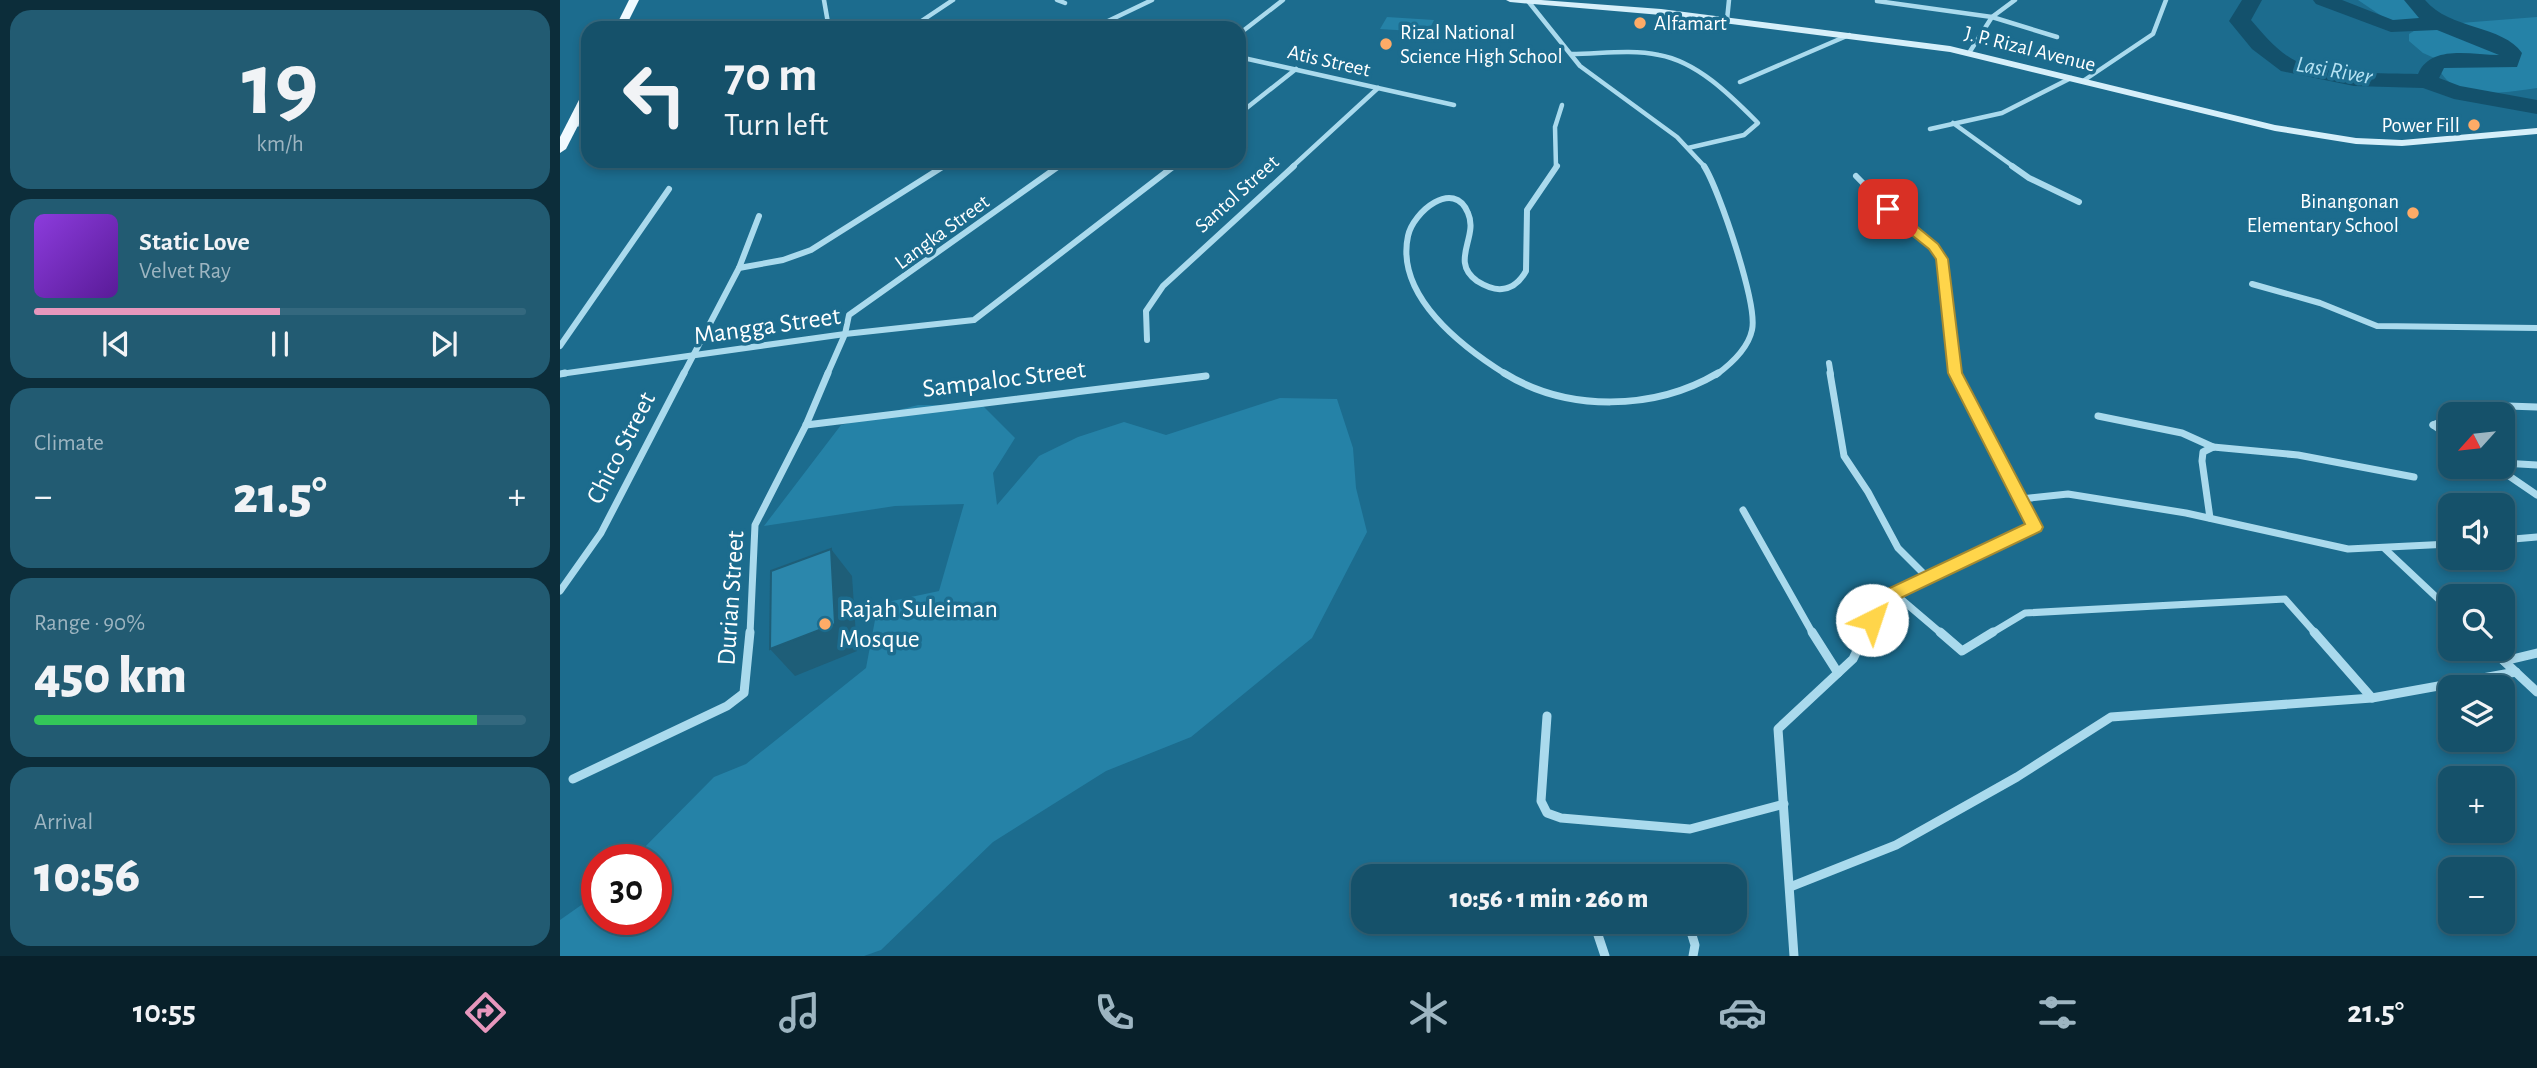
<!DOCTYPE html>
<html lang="en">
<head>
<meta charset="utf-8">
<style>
  body { margin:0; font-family:"Alegreya Sans",sans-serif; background:#225b72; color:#f1f3f6; height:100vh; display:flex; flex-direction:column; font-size:26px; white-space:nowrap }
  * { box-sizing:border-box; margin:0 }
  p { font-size:23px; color:#9db5c1 }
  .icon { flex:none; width:38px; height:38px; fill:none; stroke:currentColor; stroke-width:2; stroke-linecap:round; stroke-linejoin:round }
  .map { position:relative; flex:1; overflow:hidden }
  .details { display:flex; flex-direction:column; gap:10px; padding:10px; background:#0c2d3a; width:560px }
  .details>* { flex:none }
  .hud { position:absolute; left:21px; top:21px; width:665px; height:147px; border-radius:21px; box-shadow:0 4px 10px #0003,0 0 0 2px #34687e; background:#15516a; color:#f1f3f6; overflow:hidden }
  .needle { width:46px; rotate:243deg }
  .controls { position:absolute; left:1878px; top:402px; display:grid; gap:14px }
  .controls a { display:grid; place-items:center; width:77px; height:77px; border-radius:14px; background:#15516a; box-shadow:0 4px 10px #0003,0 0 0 2px #34687e; font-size:35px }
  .speed { position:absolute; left:21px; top:844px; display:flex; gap:14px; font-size:35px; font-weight:700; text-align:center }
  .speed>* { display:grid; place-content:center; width:91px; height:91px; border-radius:50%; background:#15516a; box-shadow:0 4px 10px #0003,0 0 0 2px #34687e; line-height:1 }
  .speed .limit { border:10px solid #d22; background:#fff; color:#111 }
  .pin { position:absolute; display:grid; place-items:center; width:60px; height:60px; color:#fff; margin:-30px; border-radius:14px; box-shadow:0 4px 10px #0006 }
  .me { position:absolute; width:77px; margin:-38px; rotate:41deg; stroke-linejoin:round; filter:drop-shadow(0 0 5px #0008) }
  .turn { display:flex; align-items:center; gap:24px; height:147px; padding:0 28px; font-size:32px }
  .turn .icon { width:91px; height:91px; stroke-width:2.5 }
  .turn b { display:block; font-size:49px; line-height:60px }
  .big { font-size:52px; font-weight:800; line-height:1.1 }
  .details .card { flex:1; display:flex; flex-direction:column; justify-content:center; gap:10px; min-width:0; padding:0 24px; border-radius:21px; background:#225b72 }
  .details .dial { align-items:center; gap:0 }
  .dial b { font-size:91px; line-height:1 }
  .song { display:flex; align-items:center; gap:21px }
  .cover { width:84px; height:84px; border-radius:10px; background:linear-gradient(135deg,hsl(270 70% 55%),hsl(270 70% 35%)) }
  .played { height:7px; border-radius:4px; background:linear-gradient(90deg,#e797bd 50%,#34687e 50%) }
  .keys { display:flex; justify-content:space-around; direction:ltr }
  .heat { display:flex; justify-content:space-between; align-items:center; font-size:38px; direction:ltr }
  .charge { height:10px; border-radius:5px; background:linear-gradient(90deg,#34c759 90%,#34687e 0) }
  .trip { position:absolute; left:791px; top:864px; width:396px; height:70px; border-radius:21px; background:#15516a; box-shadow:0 4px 10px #0003,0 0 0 2px #34687e; font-weight:800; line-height:70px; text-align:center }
  .menu { display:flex; height:112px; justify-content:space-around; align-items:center; background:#08202a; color:#9db5c1 }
  .menu .icon { width:49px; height:49px }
  .menu .current { color:#e797bd }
  .menu b { font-size:32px; color:#f1f3f6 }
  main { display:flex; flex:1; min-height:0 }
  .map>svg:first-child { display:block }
</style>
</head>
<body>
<main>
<section class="details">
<div class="card dial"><b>19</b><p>km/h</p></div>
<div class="card">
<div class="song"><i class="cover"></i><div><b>Static Love</b><p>Velvet Ray</p></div></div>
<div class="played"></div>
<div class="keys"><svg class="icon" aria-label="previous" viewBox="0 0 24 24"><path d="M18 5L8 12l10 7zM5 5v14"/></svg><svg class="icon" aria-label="pause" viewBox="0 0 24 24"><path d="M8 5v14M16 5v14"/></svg><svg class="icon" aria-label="next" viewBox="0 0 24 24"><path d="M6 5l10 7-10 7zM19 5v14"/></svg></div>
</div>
<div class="card"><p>Climate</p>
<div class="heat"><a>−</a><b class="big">21.5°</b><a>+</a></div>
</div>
<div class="card"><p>Range · 90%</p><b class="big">450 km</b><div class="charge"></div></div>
<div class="card"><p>Arrival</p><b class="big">10:56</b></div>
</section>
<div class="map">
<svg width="1977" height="956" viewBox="0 0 1977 956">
  <rect width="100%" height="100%" fill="#1c6c8e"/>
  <g fill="#2582a7">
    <path d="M 1798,0 L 1850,0 L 1865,20 L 1875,25 L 1977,17 L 1977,88 C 1949,92 1897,102 1880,71 L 1888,64 L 1863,53 L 1849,41 L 1849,34 L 1859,28 L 1851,24 L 1835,25 Z"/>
    <polygon points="827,17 874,20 868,32 820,29"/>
    <polygon points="720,398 777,399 793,448 796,488 807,532 752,638 631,737 546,771 433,842 321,950 304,956 0,956 0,920 37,894 37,919 96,919 96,859 73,859 154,777 186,764 306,668 318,604 379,591 404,504 335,506 204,526 281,425 358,405 422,405 455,438 433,473 437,505 479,456 518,437 564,422 606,435"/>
  </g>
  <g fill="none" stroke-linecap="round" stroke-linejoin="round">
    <path fill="#13516c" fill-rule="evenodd" d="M 1682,0 L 1702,0 L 1691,20 C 1703,34 1719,53 1736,61 C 1768,74 1823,73 1858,74 C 1871,44 1911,55 1939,55 L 1877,30 L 1831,32 L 1756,4 L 1753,0 L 1782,0 L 1833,20 L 1859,18 L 1844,0 L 1865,0 C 1890,30 1943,25 1962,53 L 1957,67 L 1884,68 L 1879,78 L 1900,86 L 1977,100 L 1977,114 L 1894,99 L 1863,88 L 1794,86 L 1721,71 L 1692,49 L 1669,21 Z"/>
    <g stroke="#aadaed" stroke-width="4.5">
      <polyline points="264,0 268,23 296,28"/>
      <polyline points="497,0 505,3"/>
      <polyline points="968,1 1020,66 1117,137 1145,167"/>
      <polyline points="1317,1 1432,17 1497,37"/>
      <polyline points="1167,20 1169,0"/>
      <polyline points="546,22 592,0"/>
      <polyline points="547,22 563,28"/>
      <polyline points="351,28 393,0"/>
      <polyline points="679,34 723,0"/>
      <polyline points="1409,53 1432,17 1455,0"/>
      <path d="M 1011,54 C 1040,54 1070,49 1099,55 C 1138,62 1171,96 1198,123 L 1184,135 L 1128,148"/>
      <polyline points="679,57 894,105"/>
      <polyline points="1523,81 1593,34 1606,0"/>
      <polyline points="1180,82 1289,35"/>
      <polyline points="679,114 736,69"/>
      <polyline points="1393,123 1454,167"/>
      <polyline points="12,125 28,123"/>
      <polyline points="1370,129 1442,113 1511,78"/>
      <polyline points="381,167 391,161"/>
      <polyline points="497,167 506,161"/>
      <polyline points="612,167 620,161"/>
      <polyline points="732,167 818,88"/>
      <polyline points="996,167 995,127 1002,105"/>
    </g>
    <g stroke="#aadaed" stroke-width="6">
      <path d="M 1144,166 C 1159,189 1198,305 1192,330 C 1188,349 1171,364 1156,375"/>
      <polyline points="1452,166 1469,178 1519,202"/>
      <polyline points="1296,176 1342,223 1374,246 1382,259 1396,375"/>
      <polyline points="179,268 223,260 251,250 384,166"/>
      <polyline points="1692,284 1760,303 1817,326 1977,328"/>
      <polyline points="587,340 586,311 603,286 734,166"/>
      <polyline points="0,346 109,189"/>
      <polyline points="1269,363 1271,375"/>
      <polyline points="0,374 285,334 414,320 614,166"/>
      <polyline points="123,375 179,268 199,216"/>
      <polyline points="267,375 285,334 289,315 499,166"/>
      <path d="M 947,375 C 902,347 835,296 848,236 C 853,212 894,178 908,213 C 919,237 889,261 917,281 C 925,286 933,290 942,289 C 954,288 961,280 966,271 L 967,210 L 997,166"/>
    </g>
    <g stroke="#aadaed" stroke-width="7">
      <path d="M 944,373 C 1007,412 1094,411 1158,373"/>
      <polyline points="1270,373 1284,456 1308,492 1338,548 1368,578"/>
      <polyline points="0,374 5,373"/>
      <polyline points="1897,415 1918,405 1977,407"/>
      <polyline points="1538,416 1622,433 1653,447"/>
      <polyline points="246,425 646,376"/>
      <polyline points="1873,425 1890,437"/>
      <polyline points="1873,425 1890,418"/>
      <polyline points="1942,463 1977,465"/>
      <polyline points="1936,467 1977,495"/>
      <polyline points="1461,499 1508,494 1626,513 1788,549 1890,544"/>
      <polyline points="1183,510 1253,634"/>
      <polyline points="1650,518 1642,461 1643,452 1653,447 1738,455 1854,477"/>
      <polyline points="1942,540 1977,537"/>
      <polyline points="1824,548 1890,610"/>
      <polyline points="0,591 41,533 124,373"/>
      <polyline points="1335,594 1382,634"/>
      <polyline points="190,634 195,525 246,425 268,373"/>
      <polyline points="1305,634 1321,600 1475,527 1395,373"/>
      <polyline points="1430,634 1465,613 1725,599 1756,634"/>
    </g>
    <g stroke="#aadaed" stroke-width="9">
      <polyline points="1252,632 1278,673"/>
      <polyline points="1380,632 1402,651 1433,632"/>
      <polyline points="1754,632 1812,698"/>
      <polyline points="1931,649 1977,692"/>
      <polyline points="1944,661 1977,653"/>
      <polyline points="987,716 981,801 987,813 1001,818 1130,829 1224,804"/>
      <polyline points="13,779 167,706 184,693 190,632"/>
      <polyline points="1230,887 1336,845 1457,777 1551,717 1812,698 1956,672"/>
      <polyline points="1128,922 1135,945 1133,956"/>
      <polyline points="1038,935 1045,956"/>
      <polyline points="1234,956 1218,729 1293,659 1306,632"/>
    </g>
    <polygon fill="#d6effa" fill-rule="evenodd" points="946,0 981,0 1101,9 1390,46 1715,125 1796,138 1842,140 1977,128 1977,134 1842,146 1796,144 1715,131 1390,52 1101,15 950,2"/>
    <g fill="#f0faff" fill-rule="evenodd">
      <polygon points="69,0 79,0 65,28 55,28"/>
      <polygon points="28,90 28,106 6,149 0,153 0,137 22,94"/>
    </g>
  </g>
  <polygon fill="#1e5e78" points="271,549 292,576 297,651 235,676 210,649"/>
  <polygon fill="#2b87ac" stroke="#1e5e78" stroke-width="2" points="271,549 275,624 210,649 211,571"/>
  <polygon fill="#ffd54a" stroke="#a68a30" stroke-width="2" points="1323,206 1332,206 1378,244 1388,259 1402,373 1483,527 1481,531 1328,604 1318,625 1312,627 1303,620 1315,595 1465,524 1388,373 1376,259 1369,249 1323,212"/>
  <g fill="#feab67" stroke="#1c6c8e" stroke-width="2.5">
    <circle cx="1080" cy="23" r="7"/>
    <circle cx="826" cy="44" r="7"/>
    <circle cx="1914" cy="125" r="7"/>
    <circle cx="1853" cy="213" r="7"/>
    <circle cx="265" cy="624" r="7"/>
  </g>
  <g text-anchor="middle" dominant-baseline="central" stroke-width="7" stroke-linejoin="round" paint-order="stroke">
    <g font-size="21" fill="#fff" stroke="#1c6c8e" text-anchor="start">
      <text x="1094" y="23">Alfamart</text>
      <text x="840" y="32">Rizal National<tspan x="840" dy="24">Science High School</tspan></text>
      <text x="1900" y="125" text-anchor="end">Power Fill</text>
      <text x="1839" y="201" text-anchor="end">Binangonan<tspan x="1839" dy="24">Elementary School</tspan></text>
    </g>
    <g font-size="21" fill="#fff" stroke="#1c6c8e">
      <text transform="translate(1470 49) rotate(14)">J. P. Rizal Avenue</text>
      <text transform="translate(769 61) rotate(13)">Atis Street</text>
      <text transform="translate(677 194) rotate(-42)">Santol Street</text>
      <text transform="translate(382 232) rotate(-36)">Langka Street</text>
    </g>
    <g font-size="23" font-style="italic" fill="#b6e3f4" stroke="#1c6c8e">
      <text transform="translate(1774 71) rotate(10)">Lasi River</text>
    </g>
    <g font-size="26" fill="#fff" stroke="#1c6c8e">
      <text transform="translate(207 326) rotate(-8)">Mangga Street</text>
      <text transform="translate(444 379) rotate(-7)">Sampaloc Street</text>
      <text transform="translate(61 448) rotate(-63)">Chico Street</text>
      <text transform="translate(171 598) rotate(-86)">Durian Street</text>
    </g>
    <g font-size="26" fill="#fff" stroke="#1c6c8e" text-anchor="start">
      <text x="279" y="609">Rajah Suleiman<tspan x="279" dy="30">Mosque</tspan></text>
    </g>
  </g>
</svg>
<div class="controls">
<a><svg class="needle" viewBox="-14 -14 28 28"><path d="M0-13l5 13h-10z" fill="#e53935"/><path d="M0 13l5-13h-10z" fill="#9db5c1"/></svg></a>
<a><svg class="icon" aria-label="sound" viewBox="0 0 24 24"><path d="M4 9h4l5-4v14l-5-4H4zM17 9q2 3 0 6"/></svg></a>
<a><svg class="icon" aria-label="search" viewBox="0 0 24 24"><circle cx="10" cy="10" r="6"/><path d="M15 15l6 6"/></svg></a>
<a><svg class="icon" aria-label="layers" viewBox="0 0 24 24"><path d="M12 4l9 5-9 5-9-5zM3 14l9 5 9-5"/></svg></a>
<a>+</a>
<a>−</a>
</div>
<div class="speed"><div class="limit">30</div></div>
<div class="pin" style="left:1328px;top:209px;background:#d93025"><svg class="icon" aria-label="arrive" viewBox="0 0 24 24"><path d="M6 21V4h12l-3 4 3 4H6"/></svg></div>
<svg class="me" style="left:1312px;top:620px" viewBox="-20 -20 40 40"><circle r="19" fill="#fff"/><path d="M0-13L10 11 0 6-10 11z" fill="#ffd54a"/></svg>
<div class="trip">10:56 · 1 min · 260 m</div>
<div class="hud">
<div class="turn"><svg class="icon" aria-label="left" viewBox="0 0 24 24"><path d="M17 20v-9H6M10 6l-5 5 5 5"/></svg><div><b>70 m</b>Turn left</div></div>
</div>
</div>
</main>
<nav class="menu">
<b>10:55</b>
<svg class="icon current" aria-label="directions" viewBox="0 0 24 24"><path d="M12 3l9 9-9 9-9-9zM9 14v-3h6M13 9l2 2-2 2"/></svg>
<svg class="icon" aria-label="music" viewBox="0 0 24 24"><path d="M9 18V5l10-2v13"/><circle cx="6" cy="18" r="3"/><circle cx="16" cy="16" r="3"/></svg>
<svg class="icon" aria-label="phone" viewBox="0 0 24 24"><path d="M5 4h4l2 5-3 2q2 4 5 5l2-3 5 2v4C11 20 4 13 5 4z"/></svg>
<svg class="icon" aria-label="climate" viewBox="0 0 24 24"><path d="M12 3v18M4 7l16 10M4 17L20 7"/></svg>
<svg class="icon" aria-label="car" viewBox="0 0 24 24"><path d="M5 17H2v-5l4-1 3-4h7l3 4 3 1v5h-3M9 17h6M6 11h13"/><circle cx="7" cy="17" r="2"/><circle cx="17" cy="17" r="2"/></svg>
<svg class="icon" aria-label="filters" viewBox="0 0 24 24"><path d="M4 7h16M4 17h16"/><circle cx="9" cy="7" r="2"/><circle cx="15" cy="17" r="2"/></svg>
<b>21.5°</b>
</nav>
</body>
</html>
